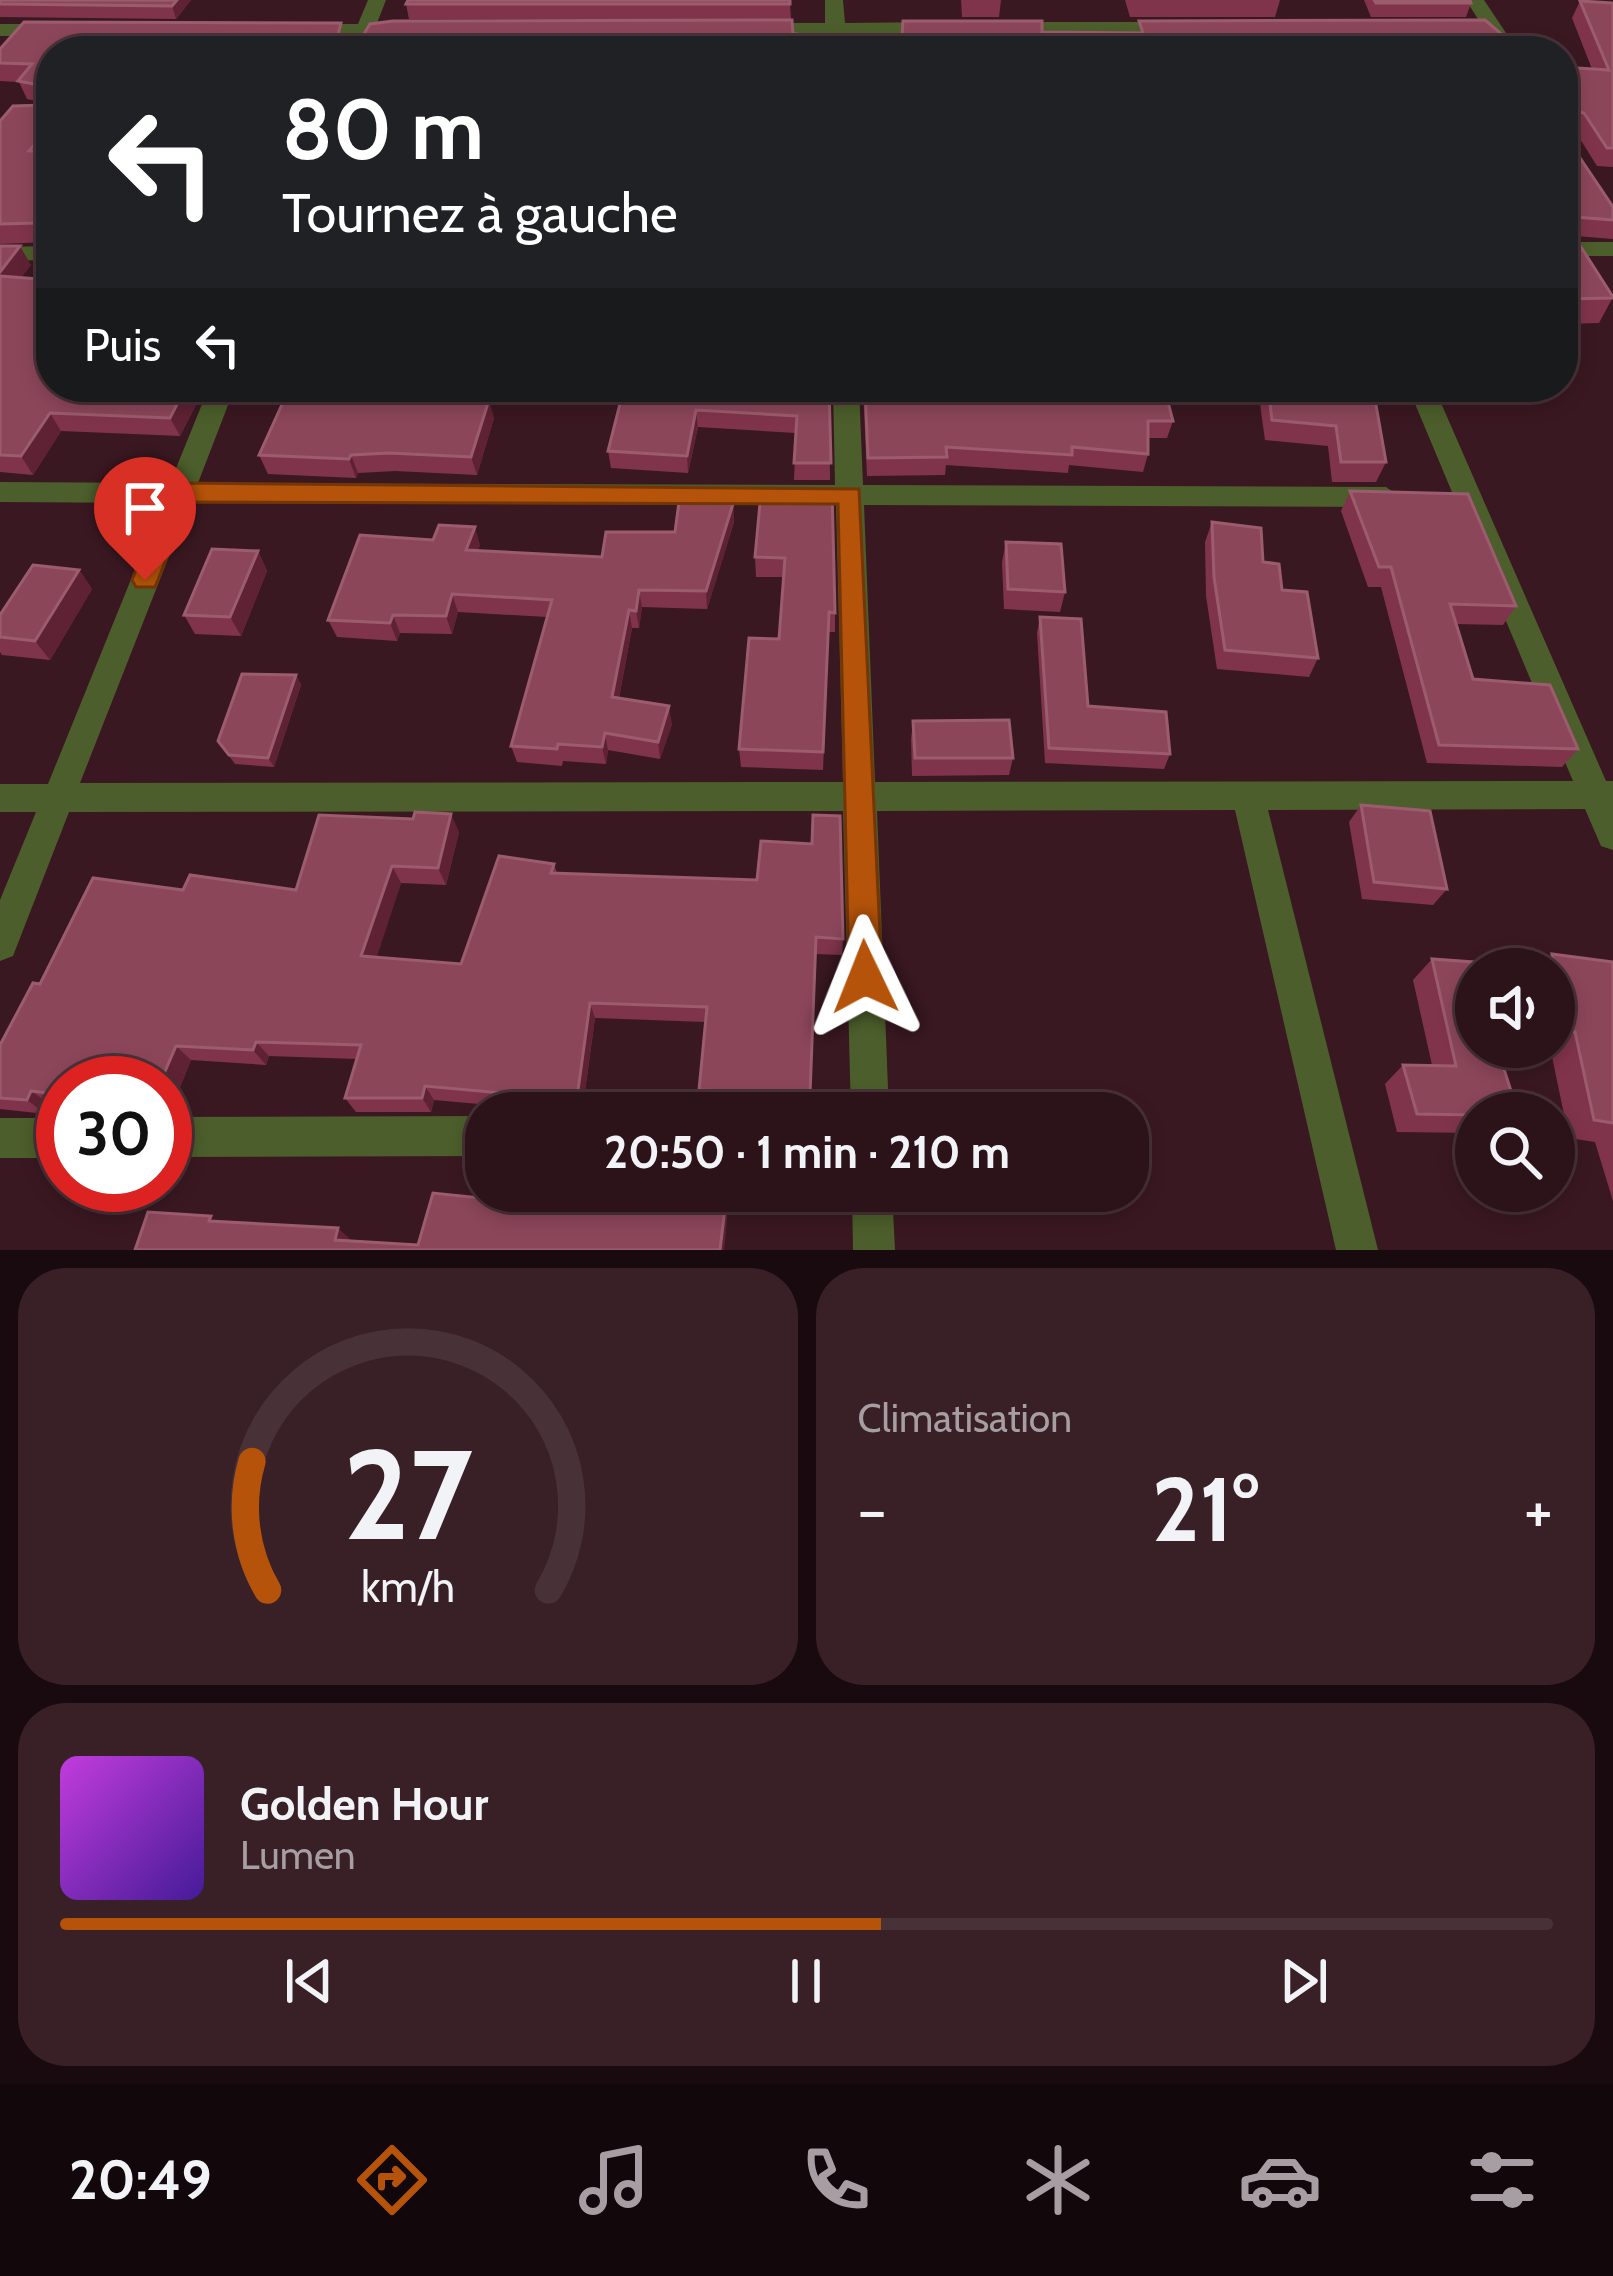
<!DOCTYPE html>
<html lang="fr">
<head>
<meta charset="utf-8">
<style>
  body { margin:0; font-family:Cabin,sans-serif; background:#382026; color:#f1f3f6; height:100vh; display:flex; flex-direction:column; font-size:45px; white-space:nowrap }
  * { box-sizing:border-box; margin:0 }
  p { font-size:39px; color:#a69ea2 }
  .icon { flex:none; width:66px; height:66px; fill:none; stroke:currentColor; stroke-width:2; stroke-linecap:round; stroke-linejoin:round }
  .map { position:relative; height:1250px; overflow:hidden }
  .sheet { display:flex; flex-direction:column; gap:18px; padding:18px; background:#180a0e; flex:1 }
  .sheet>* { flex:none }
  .top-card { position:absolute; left:36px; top:36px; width:1542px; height:366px; border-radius:48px; box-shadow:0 6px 18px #0003,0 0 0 3px #483238; background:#202124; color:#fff; overflow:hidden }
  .controls { position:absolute; left:1455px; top:948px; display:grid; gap:24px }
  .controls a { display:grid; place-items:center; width:120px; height:120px; border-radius:50%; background:#2c1219; box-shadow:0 6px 18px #0003,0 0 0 3px #483238; font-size:60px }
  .speed { position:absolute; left:36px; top:1056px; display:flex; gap:24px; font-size:60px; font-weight:700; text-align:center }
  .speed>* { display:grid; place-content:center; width:156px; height:156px; border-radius:50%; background:#2c1219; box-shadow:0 6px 18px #0003,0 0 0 3px #483238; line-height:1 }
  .speed .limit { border:18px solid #d22; background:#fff; color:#111 }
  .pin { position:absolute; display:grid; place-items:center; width:102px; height:102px; color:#fff; margin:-123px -51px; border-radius:50% 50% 50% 0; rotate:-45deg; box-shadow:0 0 12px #0007 }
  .pin .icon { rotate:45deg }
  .me { position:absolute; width:132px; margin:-66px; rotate:358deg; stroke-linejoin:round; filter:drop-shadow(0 0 9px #0008) }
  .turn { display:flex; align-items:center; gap:42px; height:252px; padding:0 48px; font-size:54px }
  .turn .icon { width:156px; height:156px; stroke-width:2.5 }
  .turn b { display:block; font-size:84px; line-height:102px }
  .then { display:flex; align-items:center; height:114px; padding:0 48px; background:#0003; gap:24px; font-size:45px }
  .big { font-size:90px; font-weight:700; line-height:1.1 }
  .sheet .tile { flex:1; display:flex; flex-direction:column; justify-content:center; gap:18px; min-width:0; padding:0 42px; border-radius:48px; background:#382026 }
  .sheet .dial { align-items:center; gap:0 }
  .dial svg { height:312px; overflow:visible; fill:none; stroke:#483238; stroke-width:7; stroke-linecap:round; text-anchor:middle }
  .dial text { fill:#f1f3f6; stroke:none }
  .song { display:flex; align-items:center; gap:36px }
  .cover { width:144px; height:144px; border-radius:18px; background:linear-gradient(135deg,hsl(290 70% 55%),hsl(260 70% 35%)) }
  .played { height:12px; border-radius:6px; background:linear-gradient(90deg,#b45309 55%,#483238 55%) }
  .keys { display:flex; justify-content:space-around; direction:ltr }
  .heat { display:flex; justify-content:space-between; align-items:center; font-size:66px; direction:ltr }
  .sheet .tiles { flex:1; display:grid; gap:18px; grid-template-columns:1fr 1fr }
  .tile:last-child { grid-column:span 2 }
  .trip { position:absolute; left:465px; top:1092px; width:684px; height:120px; border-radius:48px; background:#2c1219; box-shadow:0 6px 18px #0003,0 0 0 3px #483238; font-weight:700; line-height:120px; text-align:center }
  .tab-bar { display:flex; height:192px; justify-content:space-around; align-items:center; background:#12070a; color:#a69ea2 }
  .tab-bar .icon { width:84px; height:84px }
  .tab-bar .on { color:#b45309 }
  .tab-bar b { font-size:54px; color:#f1f3f6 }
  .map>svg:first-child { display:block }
</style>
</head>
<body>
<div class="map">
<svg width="1613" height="1250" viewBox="0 0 1613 1250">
  <rect width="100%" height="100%" fill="#3a1821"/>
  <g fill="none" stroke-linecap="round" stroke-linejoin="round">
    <g fill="#4c5e2b" fill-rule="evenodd">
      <polygon points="368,0 386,0 377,23 408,23 418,29 408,35 373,35 367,51 347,51 353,35 306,36 296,30 306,24 358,24"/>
      <polygon points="825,0 843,0 845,23 942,22 952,28 942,34 845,34 846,51 826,51 826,34 756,35 746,29 756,23 825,23"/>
      <polygon points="1466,0 1484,0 1518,51 1498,51"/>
      <polygon points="1002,22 1176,22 1186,28 1176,34 995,32 992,28"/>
      <polygon points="0,24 54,24 64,30 54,36 0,36"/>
      <rect x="1563" y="242" width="50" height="14"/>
      <polygon points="51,246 51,260 0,261 0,247"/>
      <path d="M 209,387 L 235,387 L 198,483 L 835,485 L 833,387 L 859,387 L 863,485 L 1386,487 L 1400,497 L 1386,507 L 864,505 L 875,782 L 1573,781 L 1408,387 L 1434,387 L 1606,781 L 1613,781 L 1613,850 L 1601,846 L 1585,809 L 1268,810 L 1378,1250 L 1336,1250 L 1235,810 L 877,811 L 889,1113 L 851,1113 L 843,811 L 69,812 L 13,956 L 0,961 L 0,900 L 36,812 L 0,812 L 0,784 L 48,784 L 162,503 L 0,502 L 0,482 L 170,483 ZM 190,503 L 836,505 L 843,782 L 80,783 Z"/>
      <polygon points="486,1116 486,1156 165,1157 165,1117"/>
      <rect x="0" y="1118" width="63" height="40"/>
      <polygon points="852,1191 892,1191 895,1250 853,1250"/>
    </g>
  </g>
  <g fill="#80344b" fill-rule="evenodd">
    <polygon points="0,0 191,0 176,19 0,17"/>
    <polygon points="961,0 1001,0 999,17 962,17"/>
    <polygon points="1125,0 1280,0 1275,17 1130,17"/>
    <polygon points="1364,0 1470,0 1471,3 1466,17 1371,17"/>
    <polygon points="1580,1 1613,3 1613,167 1597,166 1575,131 1568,129 1568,140 1613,207 1613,239 1563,235 1563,67 1592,69 1572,18"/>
    <polygon points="406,4 790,4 791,19 409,19"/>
    <polygon points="797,34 797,51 51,51 48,242 0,244 0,121 45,105 45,103 27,99 19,82 0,81 0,49 344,36 362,37"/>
    <polygon points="0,246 31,265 21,277 205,387 180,436 61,431 33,475 0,472"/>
    <polygon points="1563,248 1613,297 1599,323 1563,324"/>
    <polygon points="829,387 830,480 794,480 796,433 698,427 688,473 611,468 608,451 672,391"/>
    <polygon points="863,387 1224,387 1221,394 1165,390 1173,421 1167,438 1148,438 1148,454 1143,472 1069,465 1068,473 946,465 945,475 867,476"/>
    <polygon points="1267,387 1344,387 1386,462 1376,482 1332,482 1328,446 1265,440 1260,404"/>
    <polygon points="384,395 494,418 477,475 395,471 358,473 356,478 268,474 259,455"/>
    <polygon points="1350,491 1516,606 1503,625 1456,624 1473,679 1578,749 1562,767 1427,763 1381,587 1368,587 1341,511"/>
    <polygon points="760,503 835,613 835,632 829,632 823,770 741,767 739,749 779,639 784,577 756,577 755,557"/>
    <polygon points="733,504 734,522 707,609 642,607 639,628 632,628 619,698 672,724 660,759 608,750 606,764 563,761 562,766 517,762 511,746 547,617 458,612 452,634 400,633 397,641 337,637 328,620 433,540 480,545 478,550 602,557 675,532"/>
    <polygon points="1212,522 1263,562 1282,590 1318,658 1309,677 1217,669 1206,596 1205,542"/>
    <polygon points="1006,542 1065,592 1060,612 1004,609 1002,562"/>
    <polygon points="258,551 267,571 241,636 195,634 184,615"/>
    <polygon points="79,570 92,589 50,660 2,655 0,652 0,615"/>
    <polygon points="1040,617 1088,706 1170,754 1164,769 1045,763 1037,633"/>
    <polygon points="296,675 301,685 274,767 235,764 218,741"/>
    <polygon points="913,721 1013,758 1009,775 912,776 911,739"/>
    <polygon points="1361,805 1447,889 1433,905 1362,899 1349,822"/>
    <polygon points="459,832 446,885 401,883 376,957 461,964 554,864 557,873 843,939 842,955 816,954 810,1107 701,1103 699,1090 705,1022 595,1018 582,1113 528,1113 525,1108 434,1100 431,1112 356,1112 345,1098 357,1059 269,1056 266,1065 191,1060 170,1112 165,1113 165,1083 63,1083 63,1106 50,1104 46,1114 0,1109 0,1045 40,984 183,890 296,890"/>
    <path d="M 1552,954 L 1613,962 L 1613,1201 L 1595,1142 L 1569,1138 L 1551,1052 L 1498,1048 L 1476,1113 L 1476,1133 L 1397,1132 L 1385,1084 L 1403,1065 L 1432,1065 L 1413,980 L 1432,959 L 1537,967 ZM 1476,969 L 1554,969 L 1554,1047 L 1476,1047 Z"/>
  </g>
  <g fill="#5f2234">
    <polygon points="177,0 191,0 176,19 172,6"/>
    <polygon points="51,125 51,155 29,151"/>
    <polygon points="51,206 51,238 48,242 38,223"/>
    <polygon points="20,246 31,265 9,294 0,279 0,272"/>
    <polygon points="186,387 205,387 180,436 170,418"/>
    <polygon points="373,387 386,387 377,413 371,394"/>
    <polygon points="489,400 494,418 477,475 471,457"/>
    <polygon points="696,410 698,427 688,473 687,456"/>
    <polygon points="50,413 61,431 33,475 21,456"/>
    <polygon points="351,455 358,473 356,478 349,459"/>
    <polygon points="733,504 734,522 707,609 706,591"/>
    <polygon points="475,527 480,545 472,568 466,550"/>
    <polygon points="258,551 267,571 241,636 230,617"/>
    <polygon points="79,570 92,589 50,660 35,641"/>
    <polygon points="639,590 642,607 639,628 636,611"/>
    <polygon points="452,594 458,612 452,634 446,616"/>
    <polygon points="629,610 632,628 616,714 612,697"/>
    <polygon points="393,615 400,633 397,641 390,623"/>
    <polygon points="296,675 301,685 274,767 268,758"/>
    <polygon points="669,706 672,724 660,759 658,742"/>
    <polygon points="605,733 608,750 606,764 602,747"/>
    <polygon points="451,814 459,832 446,885 438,868"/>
    <polygon points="392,866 401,883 372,972 361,956"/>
    <polygon points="590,1003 595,1018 582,1113 579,1113 576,1105"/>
    <polygon points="256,1042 269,1056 266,1065 253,1050"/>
    <polygon points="176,1046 191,1060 170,1112 165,1109 165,1083 160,1083"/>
    <polygon points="425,1086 434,1100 431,1112 422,1098"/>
    <polygon points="31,1091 50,1104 46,1114 27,1100"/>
    <polygon points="727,1191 729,1200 724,1250 720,1250"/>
    <polygon points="338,1228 351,1240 348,1250 335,1240"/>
  </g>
  <g fill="#8c465a" stroke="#9b5c6e" stroke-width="3">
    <polygon points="0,0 177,0 172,6 0,4"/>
    <polygon points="408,0 790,0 790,4 406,4"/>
    <polygon points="1374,0 1470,0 1471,3 1376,3"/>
    <polygon points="1580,1 1613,3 1613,148 1607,148 1584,113 1572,110 1567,114 1568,140 1613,207 1613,220 1563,216 1563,67 1609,70"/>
    <polygon points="792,20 793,34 797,34 795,51 51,51 51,125 29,151 51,152 51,206 38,223 0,224 0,121 13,106 45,105 45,86 18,81 32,64 0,63 0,49 24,22 341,23 338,35 362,37 370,24 393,21"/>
    <polygon points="1485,20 1506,38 1513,51 901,51 903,21 1042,21 1042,32 1143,33 1139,21"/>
    <polygon points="0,246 20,246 0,272"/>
    <polygon points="1581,247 1613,297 1613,298 1563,299 1563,248"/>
    <polygon points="0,276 51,280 51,387 186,387 170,418 50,413 21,456 0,455"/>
    <polygon points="290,387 373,387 371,394 489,400 471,457 389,453 351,455 349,459 259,455"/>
    <polygon points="673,387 829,387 831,463 794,463 797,416 696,410 687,456 608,451 624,388 672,391"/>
    <polygon points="865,387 1164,387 1173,421 1148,421 1148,454 1072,447 1072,455 946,447 947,457 868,458"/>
    <polygon points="1268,387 1373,388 1386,462 1341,462 1336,426 1272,420"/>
    <polygon points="792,489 832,490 835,613 829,612 823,752 739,749 749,638 779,639 785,558 755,557 760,503 789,504"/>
    <polygon points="1350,491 1468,494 1516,606 1450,604 1473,679 1550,685 1578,749 1439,745 1391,567 1379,567"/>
    <polygon points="679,502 733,504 706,591 639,590 636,611 629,610 612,697 669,706 658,742 605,733 602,747 558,744 557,749 511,746 552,600 452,594 446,616 393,615 390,623 328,620 360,535 433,540 439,525 475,527 466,550 602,557 606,532 675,532"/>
    <polygon points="1212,522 1261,528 1263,562 1279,564 1282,590 1307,592 1318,658 1225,650 1214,577"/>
    <polygon points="1006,542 1061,544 1065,592 1008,589"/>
    <polygon points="212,549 258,551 230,617 184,615"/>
    <polygon points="33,565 79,570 35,641 0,637 0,615"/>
    <polygon points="1040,617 1081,619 1088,706 1166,712 1170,754 1049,748"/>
    <polygon points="242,674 296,675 268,758 229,755 218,741"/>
    <polygon points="1009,720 1013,758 915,758 913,721"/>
    <polygon points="1361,805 1430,811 1447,889 1374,882"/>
    <polygon points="415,812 451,814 438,868 392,866 361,956 461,964 499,856 554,864 551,873 757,880 761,841 812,844 813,815 840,816 843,939 816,937 810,1094 699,1090 707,1007 590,1003 576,1105 523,1103 524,1095 425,1086 422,1098 345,1098 361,1045 256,1042 253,1050 176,1046 160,1083 63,1083 63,1095 31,1091 27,1100 0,1098 0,1045 33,983 40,984 93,878 183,890 190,875 296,890 319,815 413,819"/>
    <polygon points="1552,954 1613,962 1613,1123 1594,1120 1575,1032 1554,1031 1554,969 1476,969 1476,1047 1497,1047 1518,1113 1476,1113 1476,1115 1417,1114 1403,1065 1456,1066 1432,959 1555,968"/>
    <polygon points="688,1191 727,1191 720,1250 135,1250 148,1212 211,1216 209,1221 338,1228 335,1240 418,1245 433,1193 538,1204 540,1194 686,1204"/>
  </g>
  <polygon fill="#b45309" stroke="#753606" stroke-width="3" points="180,483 859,489 882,977 877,988 865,993 854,988 849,977 838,504 189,502 155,587 136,587 132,580 167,493"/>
</svg>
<div class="controls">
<a><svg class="icon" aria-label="sound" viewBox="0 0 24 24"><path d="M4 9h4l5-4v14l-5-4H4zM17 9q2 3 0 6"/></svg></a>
<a><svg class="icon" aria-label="search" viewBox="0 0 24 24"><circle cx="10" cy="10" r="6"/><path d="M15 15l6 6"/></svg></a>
</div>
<div class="speed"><div class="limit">30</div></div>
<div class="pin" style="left:145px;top:580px;background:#d93025"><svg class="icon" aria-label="arrive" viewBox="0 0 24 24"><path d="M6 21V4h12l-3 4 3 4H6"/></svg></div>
<svg class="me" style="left:865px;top:977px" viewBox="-20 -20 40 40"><path d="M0-17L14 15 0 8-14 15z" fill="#b45309" stroke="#fff" stroke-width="4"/></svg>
<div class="trip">20:50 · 1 min · 210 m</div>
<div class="top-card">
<div class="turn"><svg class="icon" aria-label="left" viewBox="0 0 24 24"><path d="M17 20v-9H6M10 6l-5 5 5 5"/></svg><div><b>80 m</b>Tournez à gauche</div></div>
<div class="then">Puis<svg class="icon" aria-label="left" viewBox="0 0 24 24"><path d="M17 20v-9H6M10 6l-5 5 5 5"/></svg></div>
</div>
</div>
<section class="sheet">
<div class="tiles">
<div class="tile dial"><svg viewBox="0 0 100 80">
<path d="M14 69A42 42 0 1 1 86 69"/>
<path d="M14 69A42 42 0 0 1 10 36" stroke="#b45309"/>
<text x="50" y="56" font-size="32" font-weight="700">27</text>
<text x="50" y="72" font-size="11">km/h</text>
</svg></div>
<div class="tile"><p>Climatisation</p>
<div class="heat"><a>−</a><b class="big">21°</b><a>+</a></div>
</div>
<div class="tile">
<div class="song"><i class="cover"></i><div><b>Golden Hour</b><p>Lumen</p></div></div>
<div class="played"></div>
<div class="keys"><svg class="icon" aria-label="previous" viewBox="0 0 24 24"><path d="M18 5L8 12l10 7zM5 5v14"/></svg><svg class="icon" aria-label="pause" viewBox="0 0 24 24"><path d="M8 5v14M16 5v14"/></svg><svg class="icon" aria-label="next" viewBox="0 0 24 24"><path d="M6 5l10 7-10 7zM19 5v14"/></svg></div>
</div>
</div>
</section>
<nav class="tab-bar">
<b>20:49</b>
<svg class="icon on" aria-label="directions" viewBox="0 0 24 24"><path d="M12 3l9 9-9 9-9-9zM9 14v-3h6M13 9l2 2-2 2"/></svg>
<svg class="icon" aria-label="music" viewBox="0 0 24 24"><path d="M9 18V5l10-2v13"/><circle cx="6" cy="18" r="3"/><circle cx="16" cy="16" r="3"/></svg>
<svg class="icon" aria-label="phone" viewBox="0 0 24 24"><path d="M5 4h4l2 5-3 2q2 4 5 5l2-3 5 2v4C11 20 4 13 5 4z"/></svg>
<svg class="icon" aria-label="climate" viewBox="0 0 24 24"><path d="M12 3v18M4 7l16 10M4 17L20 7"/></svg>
<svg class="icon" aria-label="car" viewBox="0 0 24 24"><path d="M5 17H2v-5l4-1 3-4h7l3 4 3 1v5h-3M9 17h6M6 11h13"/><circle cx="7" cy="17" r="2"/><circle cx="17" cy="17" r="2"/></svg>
<svg class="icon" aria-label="filters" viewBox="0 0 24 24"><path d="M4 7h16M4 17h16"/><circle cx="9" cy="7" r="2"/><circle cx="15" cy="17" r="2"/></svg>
</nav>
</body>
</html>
